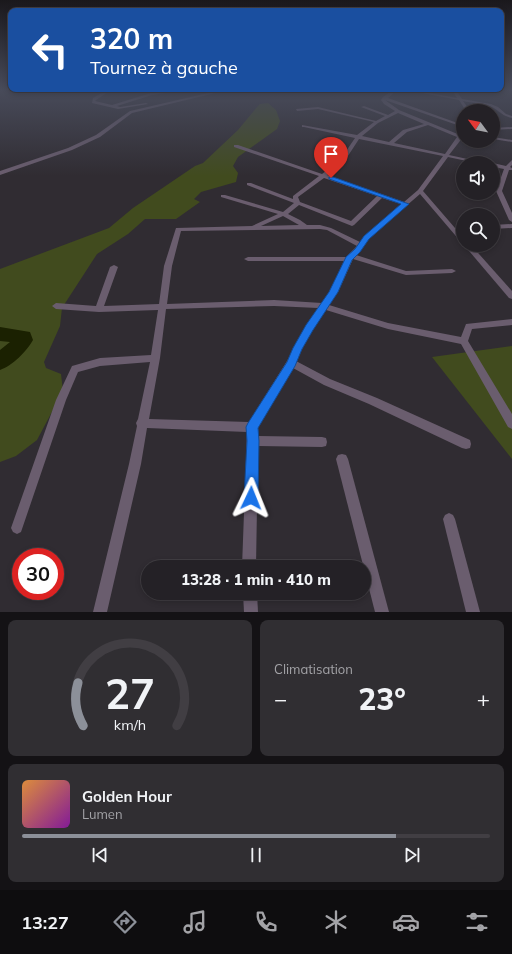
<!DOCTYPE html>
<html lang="fr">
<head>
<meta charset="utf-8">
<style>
  body { margin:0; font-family:Mulish,sans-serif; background:#302e32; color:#f1f3f6; height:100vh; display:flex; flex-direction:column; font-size:15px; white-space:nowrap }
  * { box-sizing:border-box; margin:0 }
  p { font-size:13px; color:#a3a3a7 }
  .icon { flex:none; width:22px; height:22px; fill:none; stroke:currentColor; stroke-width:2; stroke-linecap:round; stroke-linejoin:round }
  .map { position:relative; height:612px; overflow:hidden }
  .details { display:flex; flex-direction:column; gap:8px; padding:8px; background:#141215; flex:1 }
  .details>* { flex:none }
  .banner { position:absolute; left:8px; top:8px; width:496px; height:84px; border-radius:8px; box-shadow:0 2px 6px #0003,0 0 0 1px #413e43; background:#1a4fa0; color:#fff; overflow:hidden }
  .needle { width:26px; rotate:302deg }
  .tools { position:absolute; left:456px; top:104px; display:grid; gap:8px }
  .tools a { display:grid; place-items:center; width:44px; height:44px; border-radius:50%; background:#242126; box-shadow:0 2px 6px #0003,0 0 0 1px #413e43; font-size:20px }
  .speed { position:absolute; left:12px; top:548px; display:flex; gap:8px; font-size:20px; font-weight:700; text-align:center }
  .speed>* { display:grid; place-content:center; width:52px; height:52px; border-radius:50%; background:#242126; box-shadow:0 2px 6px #0003,0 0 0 1px #413e43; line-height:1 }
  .speed .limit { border:6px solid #d22; background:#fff; color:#111 }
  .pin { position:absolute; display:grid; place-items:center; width:34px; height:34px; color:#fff; margin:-41px -17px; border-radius:50% 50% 50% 0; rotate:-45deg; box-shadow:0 0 4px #0007 }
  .pin .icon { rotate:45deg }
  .me { position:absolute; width:44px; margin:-22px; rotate:2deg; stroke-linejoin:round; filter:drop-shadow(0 0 3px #0008) }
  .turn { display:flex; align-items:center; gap:14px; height:84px; padding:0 16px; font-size:18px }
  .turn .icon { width:52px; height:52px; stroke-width:2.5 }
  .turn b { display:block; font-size:28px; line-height:34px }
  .big { font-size:30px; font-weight:800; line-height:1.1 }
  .details .tile { flex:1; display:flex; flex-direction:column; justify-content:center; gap:6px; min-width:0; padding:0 14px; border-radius:8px; background:#302e32 }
  .details .dial { align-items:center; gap:0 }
  .dial svg { height:104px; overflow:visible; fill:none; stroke:#413e43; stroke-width:7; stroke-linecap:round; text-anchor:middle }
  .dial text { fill:#f1f3f6; stroke:none }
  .song { display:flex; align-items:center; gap:12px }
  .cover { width:48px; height:48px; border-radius:6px; background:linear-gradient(135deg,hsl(30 70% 55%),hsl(290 70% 35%)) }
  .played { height:4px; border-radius:2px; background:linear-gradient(90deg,#8c9099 80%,#413e43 80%) }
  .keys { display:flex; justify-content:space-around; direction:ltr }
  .heat { display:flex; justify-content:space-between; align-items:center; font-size:22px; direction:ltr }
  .details .tiles { flex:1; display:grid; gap:8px; grid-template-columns:1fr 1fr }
  .tile:last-child { grid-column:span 2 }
  .trip { position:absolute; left:141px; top:560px; width:230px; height:40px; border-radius:20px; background:#242126; box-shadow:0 2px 6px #0003,0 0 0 1px #413e43; font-weight:800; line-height:40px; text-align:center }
  .tab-bar { display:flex; height:64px; justify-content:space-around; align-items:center; background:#0e0d0f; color:#a3a3a7 }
  .tab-bar .icon { width:28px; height:28px }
  .tab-bar .on { color:#8c9099 }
  .tab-bar b { font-size:18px; color:#f1f3f6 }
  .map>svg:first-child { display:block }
</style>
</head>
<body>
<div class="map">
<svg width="512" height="612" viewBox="0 0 512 612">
  <rect width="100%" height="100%" fill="#302c32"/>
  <g fill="#414b1e">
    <polygon points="268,103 276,110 280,121 277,129 238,157 233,166 238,173 236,182 201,192 194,199 200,202 176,219 145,219 128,234 97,254 62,308 60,326 44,362 46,368 61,374 63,391 37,440 16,456 0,462 0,269 109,228 133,208 195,166 203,163 238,130 257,107 260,104"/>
    <polygon points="512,346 512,459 432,357"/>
  </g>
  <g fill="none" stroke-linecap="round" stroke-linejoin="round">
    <path fill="#1b2101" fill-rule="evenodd" d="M 0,327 L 30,332 L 33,340 C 27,351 12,366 0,370 L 0,350 L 10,342 L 0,341 Z"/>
    <g fill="#6a5d6e" fill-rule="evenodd">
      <polygon points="107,90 111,90 96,100 95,101 112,105 151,93 185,90 152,95 117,106 120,107 146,103 148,104 118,109 92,103 93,98"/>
      <polygon points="221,90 228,90 132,113 100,137 72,150 0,175 0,171 68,148 96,135 130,111"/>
      <path d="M 393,90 L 397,90 L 388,98 L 463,125 L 463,127 L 385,100 L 399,110 L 460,135 L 463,134 L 463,137 L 449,155 L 486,163 L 476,163 L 448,157 L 423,191 L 455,228 L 463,227 L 463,231 L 458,231 L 463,237 L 463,243 L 461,242 L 420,194 L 368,239 L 356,255 L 406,271 L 452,269 L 456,271 L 452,273 L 406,275 L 353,259 L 338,292 L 329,305 L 388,323 L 461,337 L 466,324 L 512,319 L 512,325 L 472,329 L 468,341 L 512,414 L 512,429 L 508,427 L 461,344 L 388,329 L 326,310 L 312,330 L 296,361 L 330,379 L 377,398 L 470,440 L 471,444 L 470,448 L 466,449 L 462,448 L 369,404 L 324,385 L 293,368 L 257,428 L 258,436 L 322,437 L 326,438 L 327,442 L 326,446 L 322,447 L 258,446 L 256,567 L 242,567 L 247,432 L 147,428 L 141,464 L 107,612 L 93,612 L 129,464 L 137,426 L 136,423 L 138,419 L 150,362 L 100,366 L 78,372 L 66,400 L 21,532 L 17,534 L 13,532 L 11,528 L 56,400 L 72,366 L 100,358 L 151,355 L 158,310 L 99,312 L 56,309 L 52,306 L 56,303 L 96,306 L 110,267 L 114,265 L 118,267 L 104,306 L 159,304 L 164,266 L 176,228 L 252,226 L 278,214 L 221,197 L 221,195 L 225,195 L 283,212 L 294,203 L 247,185 L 247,183 L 251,183 L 293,199 L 293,196 L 319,176 L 234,147 L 234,145 L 238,145 L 322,174 L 340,160 L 355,138 L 304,127 L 302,127 L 302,125 L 357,135 L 374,122 L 318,109 L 297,111 L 296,109 L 318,107 L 376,121 L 385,116 L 361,107 L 364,106 L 388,115 L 395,111 L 384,104 L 381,100 L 383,97 ZM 398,113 L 424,124 L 403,130 L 389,142 L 362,136 L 378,123 ZM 428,125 L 457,137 L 445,154 L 394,143 L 407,132 ZM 359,139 L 443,156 L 418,190 L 404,202 L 327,175 L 344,162 ZM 324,178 L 377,196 L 351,221 L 300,202 L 298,197 ZM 382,198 L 401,204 L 364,237 L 360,242 L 331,228 L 320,225 L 307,225 L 300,220 L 288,214 L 299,205 L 352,226 L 354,225 ZM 283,216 L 299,225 L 261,226 ZM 320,229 L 327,230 L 357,246 L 346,257 L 248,257 L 244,259 L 248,261 L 344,261 L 330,291 L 322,303 L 274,300 L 167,304 L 172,266 L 181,231 ZM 274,306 L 318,308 L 306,326 L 287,361 L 249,422 L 149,419 L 160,358 L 166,309 Z"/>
      <path d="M 406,90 L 414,90 L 457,98 L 452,90 L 456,90 L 462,99 L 491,104 L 498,107 L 506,114 L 512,116 L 512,118 C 502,116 500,111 492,107 C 484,103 472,103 463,101 L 470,111 L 466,111 L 459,100 Z"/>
      <polygon points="512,127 512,129 493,130 493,128"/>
      <polygon points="493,137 512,140 512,142 493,139"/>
      <polygon points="512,160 512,165 510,167 512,168 512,170 509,170 502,191 512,213 512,222 509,220 496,191 504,169 493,167 493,163 506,166"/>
      <polygon points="512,224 512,228 493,229 493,225"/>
      <polygon points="464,245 471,245 512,291 512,299 509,298"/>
      <polygon points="342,454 346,455 348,459 389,612 375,612 336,459 338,455"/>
      <polygon points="449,513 453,515 455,519 480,612 466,612 443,519 445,515"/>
      <polygon points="243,593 257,593 258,612 244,612"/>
    </g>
  </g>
  <linearGradient id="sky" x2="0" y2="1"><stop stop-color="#1a181c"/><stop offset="0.51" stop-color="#484b5a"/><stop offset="1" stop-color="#484b5a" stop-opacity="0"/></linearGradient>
  <rect width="512" height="176" fill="url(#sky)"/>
  <polygon fill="#1a73e8" stroke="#114b97" points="329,177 333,177 409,204 369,239 360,252 352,260 338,292 313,330 302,349 295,366 258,428 259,441 258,498 256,502 251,504 246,502 244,498 247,441 246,427 248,423 287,362 293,348 306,325 329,292 346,257 355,249 364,236 401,204 329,179"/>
</svg>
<div class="tools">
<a><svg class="needle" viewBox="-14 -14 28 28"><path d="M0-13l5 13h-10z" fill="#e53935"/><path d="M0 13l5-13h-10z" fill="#a3a3a7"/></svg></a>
<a><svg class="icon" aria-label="sound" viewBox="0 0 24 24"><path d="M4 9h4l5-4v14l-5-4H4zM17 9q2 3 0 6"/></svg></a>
<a><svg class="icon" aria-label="search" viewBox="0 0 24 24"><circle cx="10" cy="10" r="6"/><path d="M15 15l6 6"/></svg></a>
</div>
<div class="speed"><div class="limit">30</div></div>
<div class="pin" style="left:331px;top:178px;background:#d93025"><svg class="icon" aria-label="arrive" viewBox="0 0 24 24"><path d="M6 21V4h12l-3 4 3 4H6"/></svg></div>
<svg class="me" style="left:251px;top:498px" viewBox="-20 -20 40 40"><path d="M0-17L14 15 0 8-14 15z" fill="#1a73e8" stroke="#fff" stroke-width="4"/></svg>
<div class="trip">13:28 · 1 min · 410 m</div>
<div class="banner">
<div class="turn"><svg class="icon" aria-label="left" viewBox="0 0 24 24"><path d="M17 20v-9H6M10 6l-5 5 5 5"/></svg><div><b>320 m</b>Tournez à gauche</div></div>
</div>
</div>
<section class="details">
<div class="tiles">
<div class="tile dial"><svg viewBox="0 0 100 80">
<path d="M14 69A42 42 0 1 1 86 69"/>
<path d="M14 69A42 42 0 0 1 10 36" stroke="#8c9099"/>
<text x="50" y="56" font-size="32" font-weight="700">27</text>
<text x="50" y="72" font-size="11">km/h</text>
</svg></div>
<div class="tile"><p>Climatisation</p>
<div class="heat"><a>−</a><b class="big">23°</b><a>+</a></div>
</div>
<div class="tile">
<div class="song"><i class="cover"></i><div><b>Golden Hour</b><p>Lumen</p></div></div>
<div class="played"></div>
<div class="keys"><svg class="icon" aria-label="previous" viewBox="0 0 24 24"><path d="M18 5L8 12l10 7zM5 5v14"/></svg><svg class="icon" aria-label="pause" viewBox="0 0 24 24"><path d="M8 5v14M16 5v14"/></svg><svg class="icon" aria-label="next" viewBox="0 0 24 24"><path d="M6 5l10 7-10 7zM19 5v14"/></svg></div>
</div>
</div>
</section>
<nav class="tab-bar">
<b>13:27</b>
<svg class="icon on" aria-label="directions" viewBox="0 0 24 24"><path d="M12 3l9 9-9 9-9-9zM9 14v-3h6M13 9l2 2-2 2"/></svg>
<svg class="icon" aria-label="music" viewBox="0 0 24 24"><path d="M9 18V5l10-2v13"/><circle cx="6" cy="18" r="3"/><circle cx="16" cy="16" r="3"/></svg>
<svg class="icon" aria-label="phone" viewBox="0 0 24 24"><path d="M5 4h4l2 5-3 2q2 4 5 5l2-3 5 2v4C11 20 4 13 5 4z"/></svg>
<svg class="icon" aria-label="climate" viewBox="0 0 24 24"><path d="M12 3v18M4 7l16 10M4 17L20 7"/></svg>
<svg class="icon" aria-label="car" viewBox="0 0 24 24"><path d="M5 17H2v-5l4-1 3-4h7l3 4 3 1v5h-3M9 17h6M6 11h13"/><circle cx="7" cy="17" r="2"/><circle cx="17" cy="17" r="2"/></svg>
<svg class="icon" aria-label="filters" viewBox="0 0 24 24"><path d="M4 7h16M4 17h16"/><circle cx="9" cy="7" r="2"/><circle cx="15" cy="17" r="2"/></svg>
</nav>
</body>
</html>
